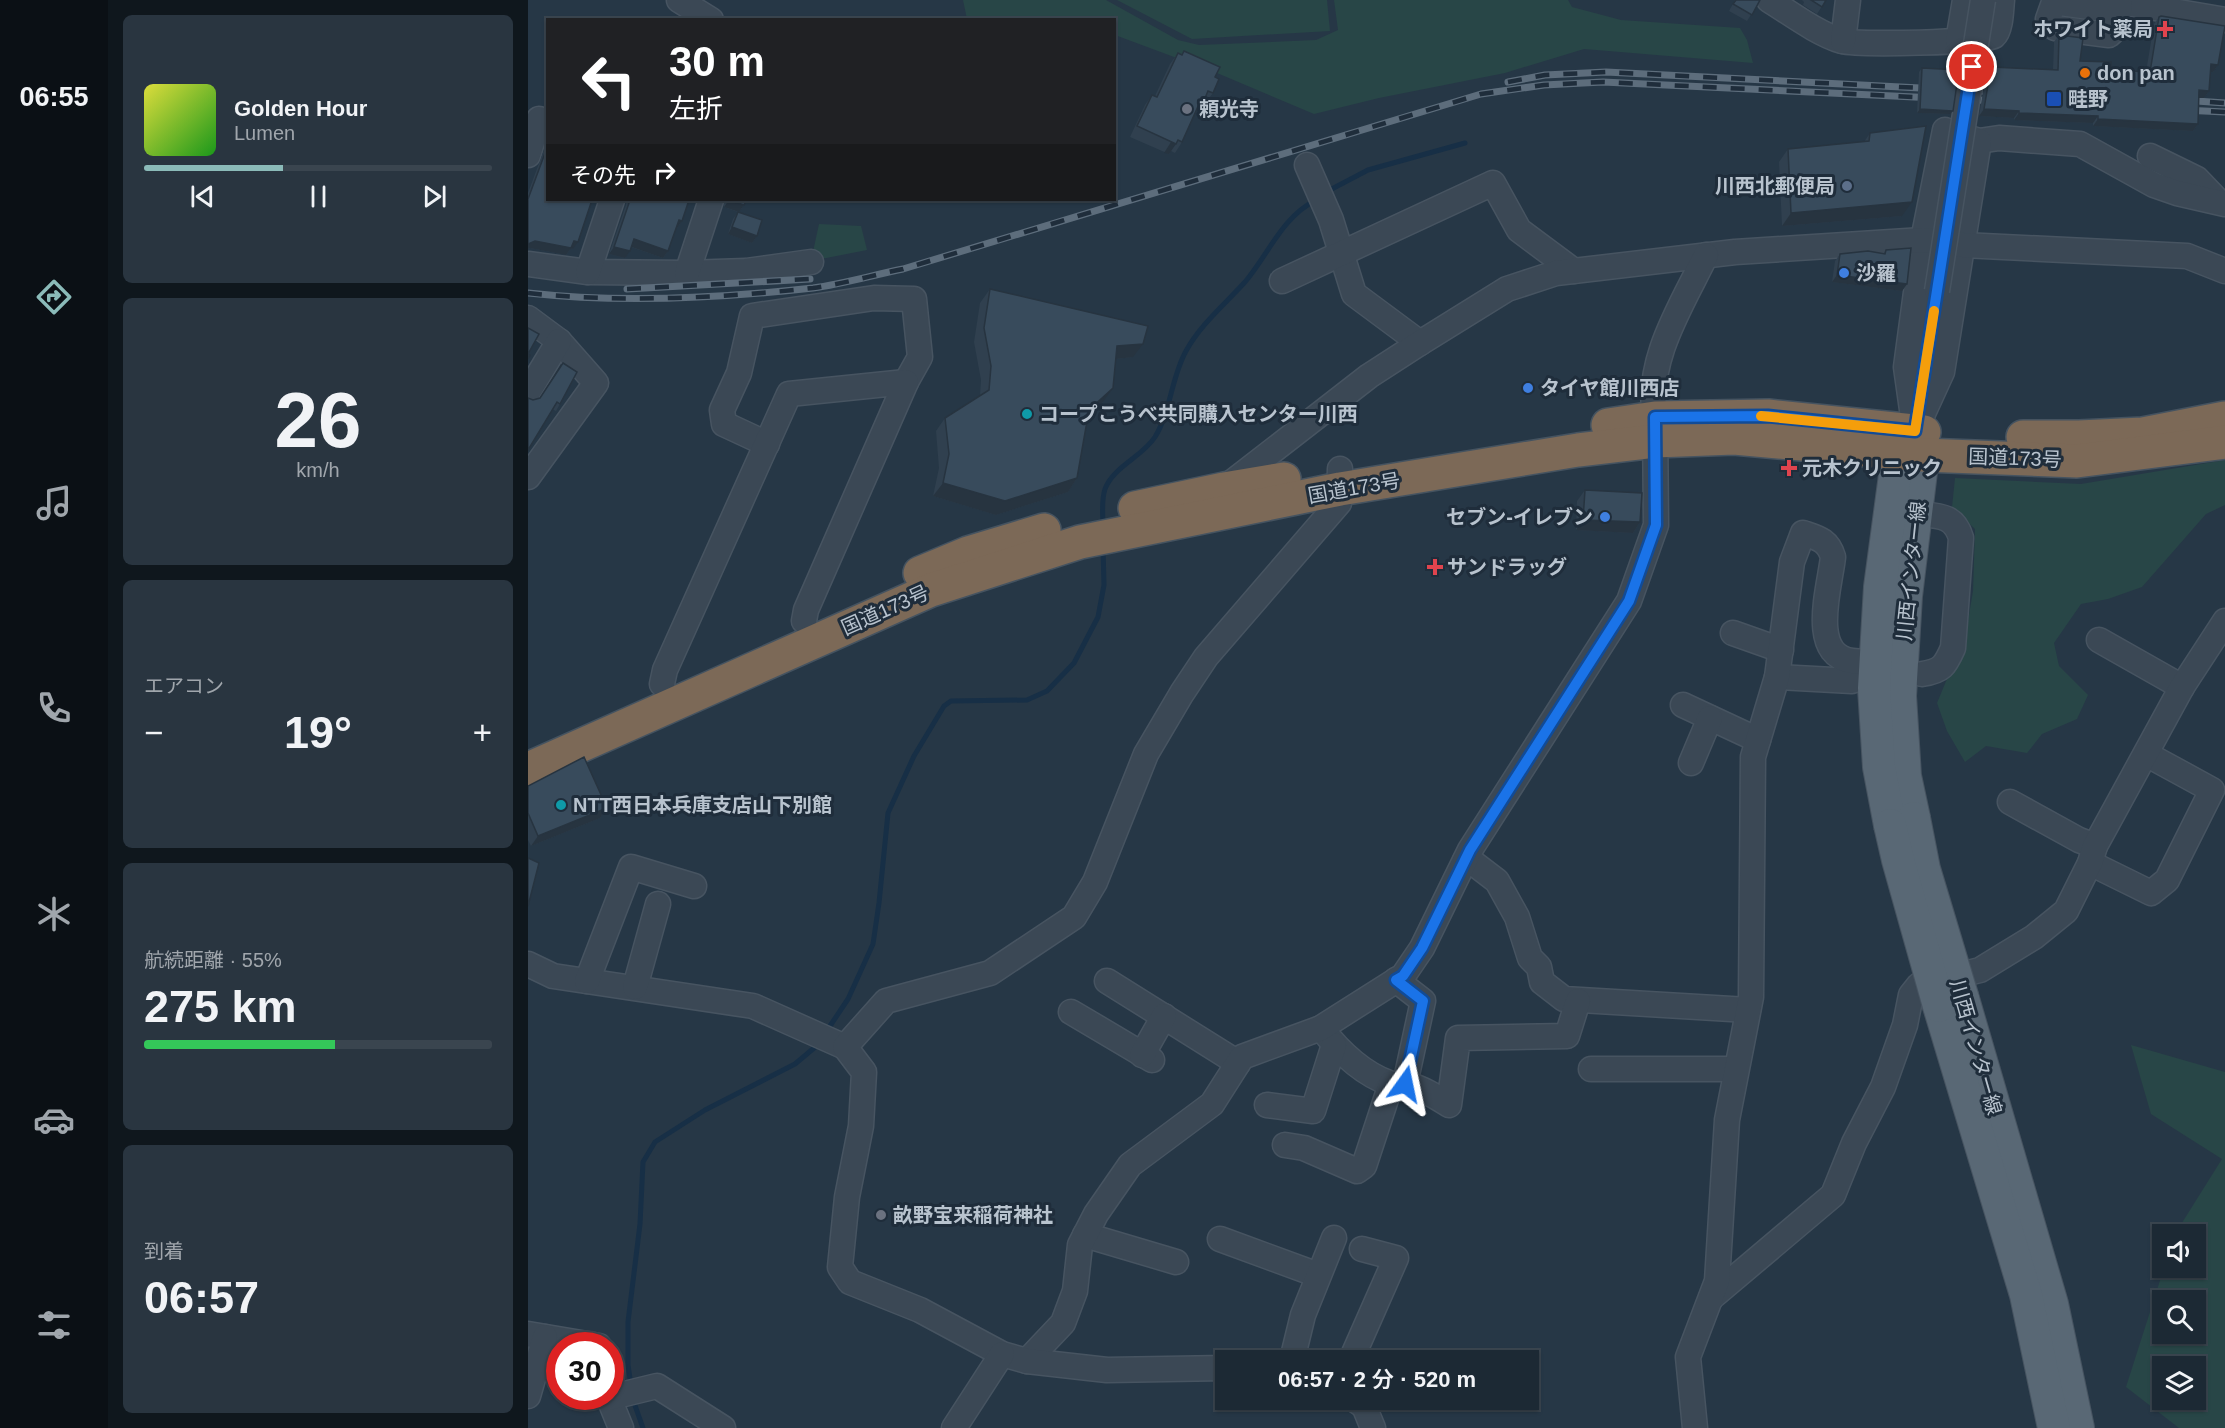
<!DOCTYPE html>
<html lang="ja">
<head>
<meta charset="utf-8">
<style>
  body { margin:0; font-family:Arial,"Noto Sans JP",sans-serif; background:#293540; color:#f1f3f6; height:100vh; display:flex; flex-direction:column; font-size:22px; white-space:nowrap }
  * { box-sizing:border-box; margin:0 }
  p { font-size:20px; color:#a0a6ac }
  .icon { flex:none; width:33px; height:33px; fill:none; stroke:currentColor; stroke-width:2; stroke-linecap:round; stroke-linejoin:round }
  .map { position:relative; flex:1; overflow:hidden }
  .details { display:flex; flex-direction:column; gap:15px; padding:15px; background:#0f171d; width:420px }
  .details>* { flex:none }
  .banner { position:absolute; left:18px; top:18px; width:570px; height:183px; border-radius:0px; box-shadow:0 2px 4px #0004,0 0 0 2px #3a454f; background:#202124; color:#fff; overflow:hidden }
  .fabs { position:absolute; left:1624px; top:1224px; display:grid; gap:12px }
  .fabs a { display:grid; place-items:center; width:54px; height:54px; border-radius:0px; background:#1c2934; box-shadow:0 2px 4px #0004,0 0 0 2px #3a454f; font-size:30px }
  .speed { position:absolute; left:18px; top:1332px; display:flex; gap:12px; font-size:30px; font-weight:700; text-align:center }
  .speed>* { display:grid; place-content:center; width:78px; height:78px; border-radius:50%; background:#1c2934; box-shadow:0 2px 4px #0004,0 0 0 2px #3a454f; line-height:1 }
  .speed .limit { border:9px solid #d22; background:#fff; color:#111 }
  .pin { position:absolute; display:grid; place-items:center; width:51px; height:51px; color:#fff; margin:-26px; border:3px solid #fff; border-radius:50%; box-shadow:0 2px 6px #0007 }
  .me { position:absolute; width:66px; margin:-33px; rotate:12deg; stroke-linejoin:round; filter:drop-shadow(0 0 4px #0008) }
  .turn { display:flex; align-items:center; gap:21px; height:126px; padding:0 24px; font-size:27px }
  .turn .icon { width:78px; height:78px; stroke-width:2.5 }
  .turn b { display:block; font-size:42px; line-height:51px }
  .then { display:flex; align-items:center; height:57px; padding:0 24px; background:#0003; gap:12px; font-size:22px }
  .big { font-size:45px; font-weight:600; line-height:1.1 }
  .details .tile { flex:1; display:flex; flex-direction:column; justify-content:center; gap:9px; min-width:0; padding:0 21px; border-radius:9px; background:#293540 }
  .details .dial { align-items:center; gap:0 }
  .dial b { font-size:78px; line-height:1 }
  .song { display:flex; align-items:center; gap:18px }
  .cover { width:72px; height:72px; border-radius:9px; background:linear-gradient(135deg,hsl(60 70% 55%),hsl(120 70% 35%)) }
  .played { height:6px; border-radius:3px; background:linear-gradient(90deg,#8bbbb9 40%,#3a454f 40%) }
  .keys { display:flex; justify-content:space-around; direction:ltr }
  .heat { display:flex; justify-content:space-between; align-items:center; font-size:33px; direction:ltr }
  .charge { height:9px; border-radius:4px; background:linear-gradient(90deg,#34c759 55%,#3a454f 0) }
  .trip { position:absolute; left:687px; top:1350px; width:324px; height:60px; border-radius:0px; background:#1c2934; box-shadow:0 2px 4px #0004,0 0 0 2px #3a454f; font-weight:600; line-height:60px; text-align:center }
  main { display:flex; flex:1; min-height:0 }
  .tab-bar { display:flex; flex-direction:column; width:108px; justify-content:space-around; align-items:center; background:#0b1015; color:#a0a6ac }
  .tab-bar .icon { width:42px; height:42px }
  .tab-bar .selected { color:#8bbbb9 }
  .tab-bar b { font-size:27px; color:#f1f3f6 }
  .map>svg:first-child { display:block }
</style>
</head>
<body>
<main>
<nav class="tab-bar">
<b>06:55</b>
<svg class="icon selected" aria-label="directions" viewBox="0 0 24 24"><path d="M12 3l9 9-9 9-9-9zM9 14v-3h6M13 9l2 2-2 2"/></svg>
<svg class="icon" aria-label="music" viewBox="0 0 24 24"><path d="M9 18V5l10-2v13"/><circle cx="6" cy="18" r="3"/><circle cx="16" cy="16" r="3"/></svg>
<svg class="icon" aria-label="phone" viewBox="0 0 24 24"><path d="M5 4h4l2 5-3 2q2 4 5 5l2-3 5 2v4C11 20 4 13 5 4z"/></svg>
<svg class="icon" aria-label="climate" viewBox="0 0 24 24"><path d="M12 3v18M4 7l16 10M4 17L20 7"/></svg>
<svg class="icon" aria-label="car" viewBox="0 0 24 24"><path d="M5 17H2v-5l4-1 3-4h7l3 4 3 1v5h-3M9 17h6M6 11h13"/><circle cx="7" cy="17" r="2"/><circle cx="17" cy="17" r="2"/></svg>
<svg class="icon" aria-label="filters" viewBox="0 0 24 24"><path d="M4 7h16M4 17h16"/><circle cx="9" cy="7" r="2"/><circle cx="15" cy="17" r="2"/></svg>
</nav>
<section class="details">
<div class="tile">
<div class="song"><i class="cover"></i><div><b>Golden Hour</b><p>Lumen</p></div></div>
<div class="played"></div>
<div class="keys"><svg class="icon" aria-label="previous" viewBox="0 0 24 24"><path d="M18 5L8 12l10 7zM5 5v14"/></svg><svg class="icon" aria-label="pause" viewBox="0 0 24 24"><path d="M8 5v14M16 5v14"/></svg><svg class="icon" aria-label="next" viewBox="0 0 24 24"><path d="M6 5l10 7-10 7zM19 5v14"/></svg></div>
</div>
<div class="tile dial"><b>26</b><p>km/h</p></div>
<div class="tile"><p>エアコン</p>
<div class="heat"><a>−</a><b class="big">19°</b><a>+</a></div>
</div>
<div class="tile"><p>航続距離 · 55%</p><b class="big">275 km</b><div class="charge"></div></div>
<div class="tile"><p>到着</p><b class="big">06:57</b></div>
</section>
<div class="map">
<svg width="1697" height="1428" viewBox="0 0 1697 1428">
  <rect width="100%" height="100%" fill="#263746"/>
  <g fill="#284647" fill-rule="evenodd">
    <polygon points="435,0 578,0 650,40 671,45 788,40 810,30 806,0 1040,0 1044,7 1093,20 1212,28 1219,40 1225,63 1056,49 977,73 851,98 786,114 689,73 587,35 586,20 439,19"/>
    <polygon points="589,0 799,0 802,31 664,39"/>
    <polygon points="291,224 333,226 339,250 283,261"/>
    <polygon points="1697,460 1697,505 1678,514 1614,587 1580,599 1553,604 1526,643 1531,666 1560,695 1549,719 1514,734 1499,753 1458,746 1437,762 1419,731 1409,703 1438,633 1445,591 1447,529 1424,507 1427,478 1553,484"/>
    <path d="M 1603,1045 L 1697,1072 L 1697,1428 L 1651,1428 L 1598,1387 L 1636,1268 L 1668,1268 L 1668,1234 L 1647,1234 L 1694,1159 L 1623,1114 ZM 1668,1300 L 1668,1334 L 1635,1334 L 1635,1300 ZM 1668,1366 L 1668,1400 L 1635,1400 L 1635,1366 Z"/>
  </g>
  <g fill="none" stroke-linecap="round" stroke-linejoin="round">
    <g stroke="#172f46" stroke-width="5">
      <polyline points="798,192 840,170 937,143"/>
      <path d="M 575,526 C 575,514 573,501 577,489 C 585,467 614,457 627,437 C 643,411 643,378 658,351 C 672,325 697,304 717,282 C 740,255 754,217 788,200"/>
      <polyline points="298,1032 320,999 345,944 351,903 360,813 386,756 416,706 423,701 499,700 519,691 546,663 570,617 576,585 575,547"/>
      <polyline points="103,1385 100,1365 100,1322 112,1224 115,1162 127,1142 177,1110 267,1064 292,1043"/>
      <polyline points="104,1397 115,1428"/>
    </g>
    <g stroke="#475461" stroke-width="27">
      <g id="minor">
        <polyline points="151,0 183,20"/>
        <path d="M 1241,0 C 1262,13 1290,34 1314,41 C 1329,45 1455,43 1466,36 C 1473,30 1473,9 1474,0"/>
        <polyline points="1592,2 1697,20"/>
        <path d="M 1591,11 L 1532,3 L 1525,5 L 1520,19 L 1527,28 L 1581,35 C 1591,27 1591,12 1592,0"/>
        <polyline points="1315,41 1320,0"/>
        <polyline points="1430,41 1437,0"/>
        <polyline points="0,155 11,119"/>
        <polyline points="1622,156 1669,179 1691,202"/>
        <polyline points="779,165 803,220 826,294 892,343"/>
        <polyline points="0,264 60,272 159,273 218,271 283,262"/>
        <polyline points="60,272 84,200"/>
        <polyline points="159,273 183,200"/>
        <polyline points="754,281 965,183 991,230 1046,271"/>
        <polyline points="0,318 31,341 68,383 0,477"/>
        <polyline points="0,392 31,341"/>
        <polyline points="1391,402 1409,291"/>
        <polyline points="1387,431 1378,367 1395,240 1417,130 1451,141 1471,138 1552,144 1626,185 1649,193 1697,204"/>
        <polyline points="1387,431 1414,372 1451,141"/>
        <polyline points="239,444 196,424 194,410 211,373 224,316 346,298 386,299 392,357 378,382"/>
        <polyline points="698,487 841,376 892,343 979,289 1028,273 1207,252 1395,240 1435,245 1659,256 1697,271"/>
        <path d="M 1388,514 C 1410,516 1426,514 1433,538 L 1425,648 C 1417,666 1414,671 1394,674"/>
        <polyline points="1205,633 1253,650"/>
        <polyline points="1571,640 1654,687"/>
        <polyline points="1249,677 1324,681"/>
        <polyline points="134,684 137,670 261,394 378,382 278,610 276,621"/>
        <polyline points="1155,705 1230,740"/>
        <polyline points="1163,763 1182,718"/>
        <polyline points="1482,802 1551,840 1567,846"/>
        <polyline points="937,861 948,865 969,881 989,917 1002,958 1011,967 1014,982 1036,999 1220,1010"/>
        <polyline points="1562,863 1623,893 1639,880 1684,790 1618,754"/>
        <polyline points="0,964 25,976 225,1006 317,1047"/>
        <polyline points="868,980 895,1001 877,1084"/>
        <polyline points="59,981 103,867 166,886"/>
        <polyline points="579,981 710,1063"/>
        <polyline points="107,987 130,904"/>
        <polyline points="543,1012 624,1060"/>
        <path d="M 793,1028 C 811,1051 833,1073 861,1083 C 867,1085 873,1083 879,1084 C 894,1088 907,1096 921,1105 L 930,1038 L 1039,1036 L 1050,1001"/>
        <polyline points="614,1055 636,1016"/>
        <polyline points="1063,1069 1208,1069"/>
        <polyline points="739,1105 785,1111 806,1045"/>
        <polyline points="757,1145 776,1148 829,1171 836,1166 863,1084"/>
        <polyline points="557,1235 648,1262"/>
        <polyline points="692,1239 790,1275"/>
        <polyline points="1183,1298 1305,1195 1326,1143 1355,1087 1377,1025 1383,995 1391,985 1452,970 1506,937 1538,911 1562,863 1567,846 1654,687 1697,621"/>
        <polyline points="0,1334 71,1346"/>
        <polyline points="764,1360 775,1315 806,1238"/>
        <polyline points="823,1360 868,1258 834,1249"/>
        <path d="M 499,1361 L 535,1323 L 547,1291 L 552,1245 L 568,1214 L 602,1165 L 684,1104 L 714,1057 L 793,1028 L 875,976 L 894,948 L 942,850 L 1101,601 L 1128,525 L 1127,418 C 1117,360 1154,305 1178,255"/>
        <polyline points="698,1368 579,1370 499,1361 474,1354 392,1310 322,1282 312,1267 319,1197 333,1126 336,1072 317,1047 358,1001 462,973 546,917 567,882 618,754 654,693 678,657 811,503 812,469"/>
        <polyline points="0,1396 17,1337"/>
        <polyline points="80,1396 93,1428"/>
        <polyline points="80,1398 129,1386 195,1428"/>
        <polyline points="827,1400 836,1406 845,1428"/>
        <polyline points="426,1428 474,1354"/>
        <path d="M 1167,1428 L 1160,1357 L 1189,1281 L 1199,1120 L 1223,997 L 1225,757 L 1249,677 L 1264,562 L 1275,533 C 1290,538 1300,540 1305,557 C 1302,586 1280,655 1324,661 C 1332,662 1341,661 1348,660"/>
      </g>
    </g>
    <g stroke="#475461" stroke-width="34">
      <g id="major">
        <polyline points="1386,818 1377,776 1372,696 1378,596 1395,455 1387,431"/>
        <polyline points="1362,825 1351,767 1346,688 1352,587 1370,453 1386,432"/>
        <polyline points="1435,999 1524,1304 1550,1428"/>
        <polyline points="1411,1006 1498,1295 1526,1428"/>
      </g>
    </g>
    <g stroke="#455360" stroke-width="36">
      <g id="highway">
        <polyline points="1080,425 1127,418 1240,416 1396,432"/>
        <polyline points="1495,437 1551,437 1615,434 1697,418"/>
        <polyline points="607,508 696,489 756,479"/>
        <polyline points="392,573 440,553 516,530"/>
        <polyline points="0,769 403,590 552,542 812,489 1050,450 1127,441 1206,438 1395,455 1549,461 1697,442"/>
      </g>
    </g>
    <use href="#minor" stroke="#3b4855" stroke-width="24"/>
    <use href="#major" stroke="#596875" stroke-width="32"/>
    <use href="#highway" stroke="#7c6957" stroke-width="33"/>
    <g stroke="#5d6d7c" stroke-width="7">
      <g id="rail">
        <polyline points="980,82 1017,75 1078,72 1471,92"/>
        <polyline points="1654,100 1697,103"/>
        <polyline points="1655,110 1697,112"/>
        <polyline points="99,289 282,279"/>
        <path d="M 0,293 C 91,303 194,298 285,288 C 315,284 345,275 375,269 L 953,94 L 1016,85 L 1075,82 L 1470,101"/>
      </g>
    </g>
    <use href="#rail" stroke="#1f2d3b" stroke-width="4.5" stroke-dasharray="14" stroke-linecap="butt"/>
    <g stroke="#475461" stroke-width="27" stroke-linecap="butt">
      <polyline id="minor-bridge" points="1409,291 1455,0"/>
    </g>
    <g stroke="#475461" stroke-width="34" stroke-linecap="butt">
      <g id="major-bridge">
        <polyline points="1386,818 1396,869 1435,999"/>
        <polyline points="1362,825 1370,860 1411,1006"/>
      </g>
    </g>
    <use href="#minor-bridge" stroke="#3b4855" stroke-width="24"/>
    <use href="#major-bridge" stroke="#596875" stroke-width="32"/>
  </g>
  <g fill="#30404f">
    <polygon points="1207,0 1232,0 1219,21 1201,11"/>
    <polygon points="1274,0 1298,0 1289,14 1275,5 1276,2"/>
    <polygon points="1631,17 1690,65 1685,72 1682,72 1681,91 1676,98 1671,98 1670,124 1665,131 1565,126 1565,123 1486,120 1486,118 1451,116 1458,74 1463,67 1525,70 1526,42 1531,35 1552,61 1583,70 1618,72 1626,24"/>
    <polygon points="656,51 687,77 685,93 677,103 675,102 667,113 654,142 647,153 643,151 641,154 602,137 617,105 624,95 627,96 642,64 650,53 653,55"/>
    <polygon points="1394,68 1422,114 1389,113 1391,72"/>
    <polygon points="1342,133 1374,216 1254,226 1251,162 1260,149 1336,142"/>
    <polygon points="20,139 20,200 45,249 43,248 38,255 2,248 0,249 0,193"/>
    <polygon points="97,200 161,200 154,221 149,228 148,228 140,251 135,258 103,247 97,258 81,254 98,205"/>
    <polygon points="196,200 218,200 216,205 211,212 229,236 224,243 200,234 205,219 210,212 196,207"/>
    <polygon points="1358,250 1379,284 1374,291 1304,282 1307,261 1312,254 1356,253"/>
    <polygon points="462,289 605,357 588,359 575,402 560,416 549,478 540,492 468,515 405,496 411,468 408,431 417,418 452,396 453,380 446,342 452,303"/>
    <polygon points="35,363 32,404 28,411 5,400 12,398"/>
    <polygon points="1057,490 1112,522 1105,533 1048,530 1049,501"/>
    <polygon points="0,786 79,808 72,818 3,846 0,840"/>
  </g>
  <g fill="#273440">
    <polygon points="1683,64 1690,65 1685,72 1678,72"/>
    <polygon points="1671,90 1681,91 1676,98 1666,98"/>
    <polygon points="1392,109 1425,111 1422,114 1389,113"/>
    <polygon points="1456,109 1491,111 1486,118 1451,116"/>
    <polygon points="1491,113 1570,116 1565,123 1486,120"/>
    <polygon points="1570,119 1670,124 1665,131 1565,126"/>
    <polygon points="643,142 648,144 641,154 636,153"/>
    <polygon points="201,200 216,205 211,212 196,207"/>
    <polygon points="1384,202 1374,216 1254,226 1263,213"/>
    <polygon points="151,220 154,221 149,228 146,227"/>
    <polygon points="204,227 229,236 224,243 200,234"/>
    <polygon points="106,239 140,251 135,258 101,246"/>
    <polygon points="7,241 46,241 50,242 45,249 43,248 38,255 2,248 0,249 0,244"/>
    <polygon points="86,247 102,251 97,258 81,254"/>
    <polygon points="1309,275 1379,284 1374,291 1304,282"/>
    <polygon points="615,344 605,357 579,360 589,346"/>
    <polygon points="585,388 575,402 551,423 561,410"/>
    <polygon points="549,478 540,492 468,515 405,496 415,483"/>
    <polygon points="1055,520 1112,522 1105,533 1048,530"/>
    <polygon points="79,808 72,818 3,846 10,836"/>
  </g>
  <g fill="#384b5c" stroke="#273440" stroke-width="1.5">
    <polygon points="1208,0 1232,0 1224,15 1205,4"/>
    <polygon points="1283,0 1298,0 1294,7"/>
    <polygon points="1633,16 1697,26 1690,65 1683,64 1681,91 1671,90 1670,124 1570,119 1570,116 1491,113 1491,111 1456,109 1463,67 1530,70 1531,35 1555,38 1552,61 1583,62 1583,70 1622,72 1631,17"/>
    <polygon points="656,51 692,67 687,77 691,79 685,93 680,91 675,103 672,102 654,142 650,140 648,144 609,126 624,95 629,97 650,53 654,55"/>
    <polygon points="1394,68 1431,70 1425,111 1392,109"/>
    <polygon points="1398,126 1384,202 1263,213 1260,149 1341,141 1342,133"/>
    <polygon points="20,145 20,200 64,200 50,242 46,241 43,248 7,241 0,244 0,199"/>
    <polygon points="102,200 161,200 154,221 151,220 140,251 106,239 102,251 86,247"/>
    <polygon points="201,200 218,200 216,205"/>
    <polygon points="210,212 234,220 229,236 204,227"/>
    <polygon points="1383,248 1379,284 1309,275 1312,254 1340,251 1357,254 1358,250"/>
    <polygon points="462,289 620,326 615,344 589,346 585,388 561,410 549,478 477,501 415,483 421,454 417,418 461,390 463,366 456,328"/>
    <polygon points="0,328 11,334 0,354 2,355 0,359"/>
    <polygon points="35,363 49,372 32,404 29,402 0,450 0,398 5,400 12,398"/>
    <polygon points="1057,490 1114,493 1112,522 1055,520"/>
    <polygon points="56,757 79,808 10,836 0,813 0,786"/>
    <polygon points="0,858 11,863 0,906"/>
  </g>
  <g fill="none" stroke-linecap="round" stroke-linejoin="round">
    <g stroke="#114b97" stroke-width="15">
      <polyline id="route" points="877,1084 895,1001 868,980 875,976 894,948 942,850 1101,601 1128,525 1127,417 1240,416 1387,431 1444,67"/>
    </g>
    <use href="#route" stroke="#1a73e8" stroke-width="10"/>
    <polyline stroke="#f59e0b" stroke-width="10" points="1233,416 1387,431 1406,311"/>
  </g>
  <g fill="#e0444e" stroke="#1f2d3b" stroke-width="2">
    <path d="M1634 20h6v6h6v6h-6v6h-6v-6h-6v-6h6z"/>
    <path d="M1258 459h6v6h6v6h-6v6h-6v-6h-6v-6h6z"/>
    <path d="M904 558h6v6h6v6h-6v6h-6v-6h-6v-6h6z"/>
  </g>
  <circle fill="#e8710a" stroke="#1f2d3b" stroke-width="2" cx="1557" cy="73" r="6"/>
  <rect fill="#1a4fb4" stroke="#1f2d3b" stroke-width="2" x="1518" y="91" width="16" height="16" rx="3"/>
  <g fill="#6b7280" stroke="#1f2d3b" stroke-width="2">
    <circle cx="659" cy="109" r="6"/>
    <circle cx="353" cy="1215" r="6"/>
  </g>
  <circle fill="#5c6f8a" stroke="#1f2d3b" stroke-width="2" cx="1319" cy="186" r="6"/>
  <g fill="#3f7fe0" stroke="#1f2d3b" stroke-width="2">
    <circle cx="1316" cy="273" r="6"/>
    <circle cx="1000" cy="388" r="6"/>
    <circle cx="1077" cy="517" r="6"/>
  </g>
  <g fill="#0f9aa8" stroke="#1f2d3b" stroke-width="2">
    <circle cx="499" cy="414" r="6"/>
    <circle cx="33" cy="805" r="6"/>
  </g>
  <g text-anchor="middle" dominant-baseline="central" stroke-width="6" stroke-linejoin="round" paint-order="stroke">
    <g font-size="20" font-weight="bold" fill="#b8c3ce" stroke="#1f2d3b" text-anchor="start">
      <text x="1625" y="29" text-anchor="end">ホワイト薬局</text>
      <text x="1569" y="73">don pan</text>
      <text x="1540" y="99">畦野</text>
      <text x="671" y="109">頼光寺</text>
      <text x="1307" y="186" text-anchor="end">川西北郵便局</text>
      <text x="1328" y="273">沙羅</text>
      <text x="1012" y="388">タイヤ館川西店</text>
      <text x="511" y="414">コープこうべ共同購入センター川西</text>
      <text x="1274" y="468">元木クリニック</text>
      <text x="1065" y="517" text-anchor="end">セブン-イレブン</text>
      <text x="919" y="567">サンドラッグ</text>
      <text x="45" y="805">NTT西日本兵庫支店山下別館</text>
      <text x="365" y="1215">畝野宝来稲荷神社</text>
    </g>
    <g font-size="20" fill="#b8c3ce" stroke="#1f2d3b">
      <text transform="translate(1487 458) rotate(2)">国道173号</text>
      <text transform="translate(826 488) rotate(-10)">国道173号</text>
      <text transform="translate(1383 571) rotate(-84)">川西インター線</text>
      <text transform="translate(357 610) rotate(-24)">国道173号</text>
      <text transform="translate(1448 1047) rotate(74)">川西インター線</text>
    </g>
  </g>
</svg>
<div class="fabs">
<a><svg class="icon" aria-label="sound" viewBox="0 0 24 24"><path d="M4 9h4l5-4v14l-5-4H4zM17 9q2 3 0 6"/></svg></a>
<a><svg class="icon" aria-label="search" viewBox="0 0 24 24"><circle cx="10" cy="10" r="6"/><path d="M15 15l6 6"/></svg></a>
<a><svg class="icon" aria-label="layers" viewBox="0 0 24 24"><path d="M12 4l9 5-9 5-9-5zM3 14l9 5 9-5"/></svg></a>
</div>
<div class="speed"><div class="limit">30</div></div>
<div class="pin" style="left:1444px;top:67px;background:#d93025"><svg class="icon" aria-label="arrive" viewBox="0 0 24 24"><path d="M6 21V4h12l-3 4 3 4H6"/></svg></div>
<svg class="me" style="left:877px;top:1084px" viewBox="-20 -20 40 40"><path d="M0-17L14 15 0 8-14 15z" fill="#1a73e8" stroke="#fff" stroke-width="4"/></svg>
<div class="trip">06:57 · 2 分 · 520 m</div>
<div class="banner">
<div class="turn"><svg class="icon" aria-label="left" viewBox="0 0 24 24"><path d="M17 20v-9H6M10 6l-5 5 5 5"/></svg><div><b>30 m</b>左折</div></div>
<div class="then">その先<svg class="icon" aria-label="right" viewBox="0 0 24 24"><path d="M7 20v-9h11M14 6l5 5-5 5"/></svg></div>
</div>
</div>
</main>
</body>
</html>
